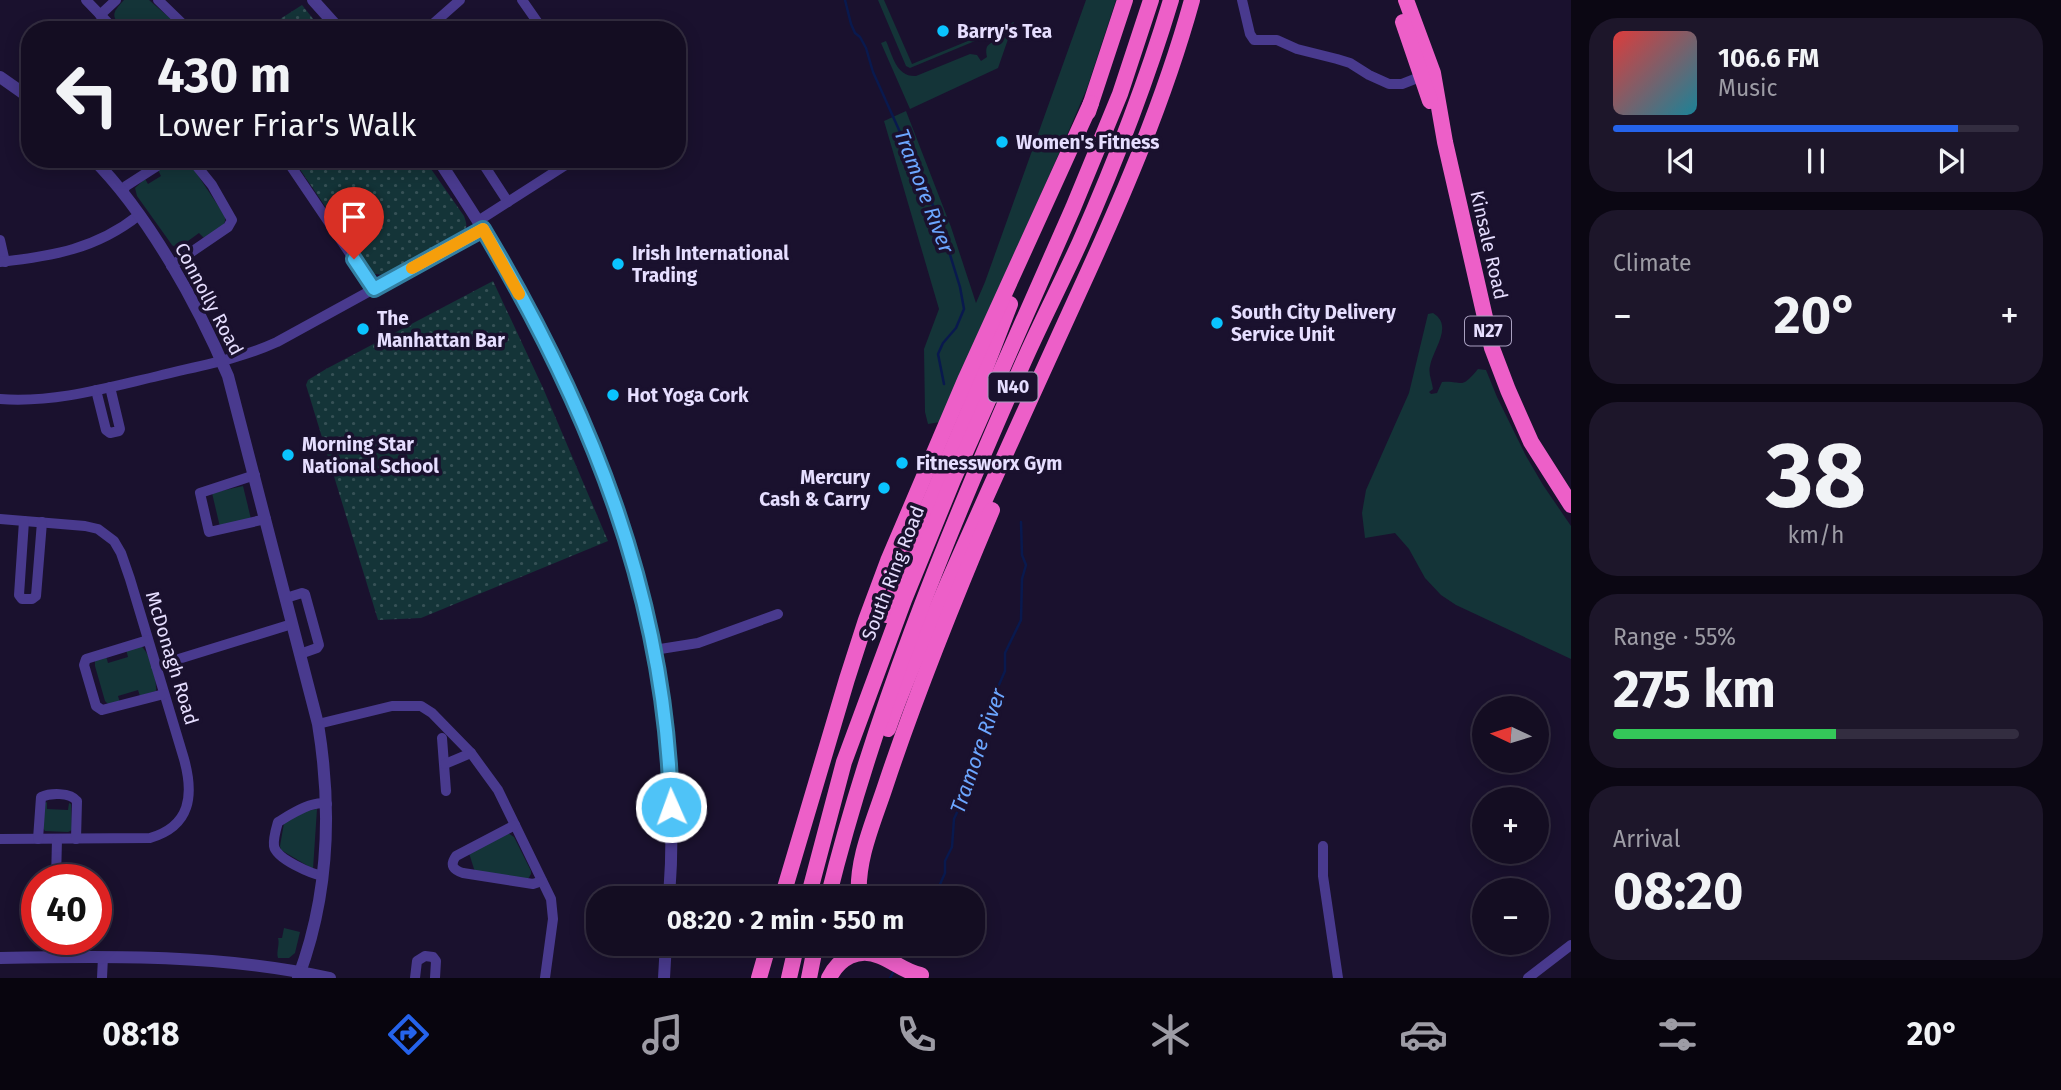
<!DOCTYPE html>
<html lang="en">
<head>
<meta charset="utf-8">
<style>
  body { margin:0; font-family:"Fira Sans",sans-serif; background:#1d162a; color:#f1f3f6; height:100vh; display:flex; flex-direction:column; font-size:26px; white-space:nowrap }
  * { box-sizing:border-box; margin:0 }
  p { font-size:23px; color:#9d9ca5 }
  .icon { flex:none; width:38px; height:38px; fill:none; stroke:currentColor; stroke-width:2; stroke-linecap:round; stroke-linejoin:round }
  .map { position:relative; flex:1; overflow:hidden }
  .details { display:flex; flex-direction:column; gap:18px; padding:18px; background:#0b0713; width:490px }
  .details>* { flex:none }
  .guide { position:absolute; left:21px; top:21px; width:665px; height:147px; border-radius:28px; box-shadow:0 4px 18px #0003,0 0 0 2px #332d40; background:#140d22; color:#f1f3f6; overflow:hidden }
  .needle { width:46px; rotate:274deg }
  .buttons { position:absolute; left:1472px; top:696px; display:grid; gap:14px }
  .buttons a { display:grid; place-items:center; width:77px; height:77px; border-radius:50%; background:#140d22; box-shadow:0 4px 18px #0003,0 0 0 2px #332d40; font-size:35px }
  .speed { position:absolute; left:21px; top:864px; display:flex; gap:14px; font-size:35px; font-weight:700; text-align:center }
  .speed>* { display:grid; place-content:center; width:91px; height:91px; border-radius:50%; background:#140d22; box-shadow:0 4px 18px #0003,0 0 0 2px #332d40; line-height:1 }
  .speed .limit { border:10px solid #d22; background:#fff; color:#111 }
  .pin { position:absolute; display:grid; place-items:center; width:60px; height:60px; color:#fff; margin:-72px -30px; border-radius:50% 50% 50% 0; rotate:-45deg; box-shadow:0 0 7px #0007 }
  .pin .icon { rotate:45deg }
  .me { position:absolute; width:77px; margin:-38px; rotate:358deg; stroke-linejoin:round; filter:drop-shadow(0 0 5px #0008) }
  .turn { display:flex; align-items:center; gap:24px; height:147px; padding:0 21px; font-size:32px }
  .turn .icon { width:91px; height:91px; stroke-width:2.5 }
  .turn b { display:block; font-size:49px; line-height:60px }
  .big { font-size:52px; font-weight:700; line-height:1.1 }
  .details .widget { flex:1; display:flex; flex-direction:column; justify-content:center; gap:10px; min-width:0; padding:0 24px; border-radius:28px; background:#1d162a }
  .details .dial { align-items:center; gap:0 }
  .dial b { font-size:91px; line-height:1 }
  .song { display:flex; align-items:center; gap:21px }
  .cover { width:84px; height:84px; border-radius:10px; background:linear-gradient(135deg,hsl(0 70% 55%),hsl(190 70% 35%)) }
  .played { height:7px; border-radius:4px; background:linear-gradient(90deg,#2563eb 85%,#332d40 85%) }
  .keys { display:flex; justify-content:space-around; direction:ltr }
  .heat { display:flex; justify-content:space-between; align-items:center; font-size:38px; direction:ltr }
  .charge { height:10px; border-radius:5px; background:linear-gradient(90deg,#34c759 55%,#332d40 0) }
  .trip { position:absolute; left:586px; top:886px; width:399px; height:70px; border-radius:28px; background:#140d22; box-shadow:0 4px 18px #0003,0 0 0 2px #332d40; font-weight:700; line-height:70px; text-align:center }
  .tabs { display:flex; height:112px; justify-content:space-around; align-items:center; background:#08050e; color:#9d9ca5 }
  .tabs .icon { width:49px; height:49px }
  .tabs .on { color:#2563eb }
  .tabs b { font-size:32px; color:#f1f3f6 }
  main { display:flex; flex:1; min-height:0 }
  .map>svg:first-child { display:block }
</style>
</head>
<body>
<main>
<div class="map">
<svg width="1571" height="978" viewBox="0 0 1571 978">
  <defs>
    <pattern id="park-dots" width="8" height="8" patternUnits="userSpaceOnUse" patternTransform="scale(1.75)"><rect width="8" height="8" fill="#143438"/><path d="M2 2h.1M6 6h.1" fill="none" stroke="#365156" stroke-width="1.8" stroke-linecap="round"/></pattern>
  </defs>
  <rect width="100%" height="100%" fill="#1a112e"/>
  <g fill="#143438">
    <path d="M 124,0 L 149,0 L 171,19 L 172,24 L 167,30 L 124,30 C 111,16 111,14 124,0 Z"/>
    <path d="M 878,0 L 884,0 L 912,64 L 1014,22 L 998,68 L 910,109 L 881,43 L 886,41 C 893,56 896,77 916,76 L 970,54 L 977,55 L 981,61 L 987,57 C 984,42 991,45 1001,37 L 999,31 L 910,68 L 906,66 Z"/>
    <polygon points="1086,0 1116,0 1087,88 1064,142 940,422 928,424 925,412 924,349 939,309 884,121 906,111 951,227 976,303 985,282"/>
    <path d="M 184,160 L 189,162 L 225,216 C 227,228 214,233 205,239 L 199,233 L 188,241 L 192,248 L 180,251 L 172,245 L 137,196 L 135,188 L 145,179 L 148,184 L 161,176 L 158,170 L 173,161 Z"/>
    <path d="M 1433,313 C 1454,326 1433,349 1430,366 C 1428,374 1432,381 1433,389 L 1429,392 L 1431,394 L 1437,393 L 1442,382 C 1463,380 1460,391 1478,369 L 1486,370 L 1497,397 L 1526,456 L 1543,485 L 1571,526 L 1571,659 L 1456,605 L 1441,595 L 1425,578 L 1409,549 L 1395,533 L 1365,538 L 1362,513 L 1366,490 L 1409,393 L 1428,314 Z"/>
    <polygon points="243,486 251,519 220,527 212,493"/>
    <path d="M 141,646 C 150,653 157,679 156,691 L 140,696 L 138,690 L 118,696 L 120,703 L 109,705 L 105,701 L 95,666 L 95,660 L 106,656 L 108,663 L 128,657 L 126,649 Z"/>
    <polygon points="47,802 47,809 68,810 69,803 71,804 72,830 68,832 45,831 43,828 45,803"/>
    <polygon points="317,809 313,869 281,850 280,846 284,823 306,811"/>
    <polygon points="508,833 514,837 531,871 531,874 528,879 476,871 474,869 469,853"/>
    <path d="M 284,928 L 300,932 L 295,953 L 289,958 L 278,958 C 276,951 280,945 278,938 L 282,938 Z"/>
  </g>
  <g fill="url(#park-dots)">
    <polygon points="302,5 322,30 263,30"/>
    <path d="M 293,159 L 424,159 L 464,216 C 466,222 468,226 464,231 L 384,275 L 375,274 L 365,265 Z"/>
    <polygon points="493,281 543,388 608,541 421,618 378,620 306,385 308,380 326,369"/>
  </g>
  <g fill="none" stroke-linecap="round" stroke-linejoin="round">
    <g stroke="#09194e" stroke-width="2.5">
      <polyline points="845,0 851,24 855,33 860,37 866,48 873,72 939,219 960,287 964,309 956,328 943,343 938,354 944,384"/>
      <polyline points="934,898 945,873 945,861 952,847 954,819 970,784 971,772 984,745 983,738 988,730 993,713 998,687 1005,671 1005,653 1021,620 1022,579 1026,565 1022,555 1021,522"/>
      <polyline points="899,959 905,943"/>
      <polyline points="890,978 895,969"/>
    </g>
    <g stroke="#493a8e" stroke-width="10">
      <polyline points="86,0 115,30"/>
      <polyline points="158,0 189,30"/>
      <polyline points="522,0 543,30"/>
      <polyline points="1242,0 1250,34 1254,40 1277,40 1297,49 1337,59 1350,63 1369,75 1389,84 1402,84 1425,75"/>
      <polyline points="100,15 116,0"/>
      <polyline points="426,30 460,0"/>
      <polyline points="286,159 374,289"/>
      <polyline points="480,159 508,202"/>
      <polyline points="123,191 126,186 168,159"/>
      <polyline points="478,221 575,159"/>
      <polyline points="0,240 5,262"/>
      <path d="M 0,262 C 53,256 96,249 139,215"/>
      <polyline points="171,266 228,227 232,220 212,185 191,159"/>
      <polyline points="96,390 106,430 110,433 119,431 120,429 110,387"/>
      <path d="M 0,399 C 55,403 106,388 158,376 C 198,366 240,359 277,342 L 483,229"/>
      <polyline points="255,475 200,493 209,532 266,519"/>
      <path d="M 0,519 L 85,526 L 98,529 L 114,541 L 121,553 L 130,579 L 184,759 C 194,795 191,826 150,838 L 0,839"/>
      <polyline points="24,521 19,595 22,599 32,599 36,596 42,522"/>
      <polyline points="286,598 302,593 305,594 319,645 317,648 300,654"/>
      <polyline points="148,640 86,659 84,665 96,706 102,710 164,694"/>
      <polyline points="654,650 698,643 778,614"/>
      <polyline points="156,666 292,624"/>
      <polyline points="318,724 392,706 421,706 432,713 471,753 498,790 551,899 553,919 545,978"/>
      <polyline points="442,738 446,791"/>
      <polyline points="445,764 471,753"/>
      <path d="M 515,825 L 456,856 C 449,866 454,870 463,873 L 533,884 L 542,881"/>
      <path d="M 38,839 L 41,797 C 50,793 70,792 77,801 L 76,839"/>
      <polyline points="1323,846 1323,876 1338,978"/>
      <path d="M 323,876 C 312,874 276,859 274,846 C 273,839 276,829 278,822 C 290,815 312,800 327,804"/>
      <polyline points="56,880 57,839"/>
      <polyline points="54,957 54,940"/>
      <polyline points="102,978 103,957"/>
      <polyline points="415,978 417,961 425,956 433,957 436,961 435,978"/>
      <polyline points="1528,978 1571,945"/>
    </g>
    <g stroke="#493a8e" stroke-width="12">
      <polyline points="313,0 340,30"/>
      <polyline points="0,77 30,98"/>
      <path d="M 93,159 C 148,214 198,305 228,376 L 318,724 C 332,809 329,896 298,978"/>
      <path d="M 438,159 C 459,192 481,224 500,258 C 544,336 590,426 619,512 C 659,635 679,768 669,898"/>
      <path d="M 0,958 C 110,956 222,954 330,978"/>
      <polyline points="664,978 666,943"/>
    </g>
    <g stroke="#ed5fc8" stroke-width="16">
      <polyline points="1406,0 1433,73 1445,142 1492,348 1508,390 1531,442 1571,505"/>
      <polyline points="1403,22 1430,101"/>
      <polyline points="1088,112 1125,0"/>
      <polyline points="887,615 916,535 969,410 1010,304"/>
      <path d="M 888,729 C 904,682 925,637 944,592 C 988,491 1034,391 1079,292 C 1123,196 1164,101 1192,0"/>
      <polyline points="782,898 847,679 866,620 888,561 966,378 1091,103"/>
      <polyline points="808,898 844,762 904,600 953,480 1073,208 1120,94 1151,0"/>
      <path d="M 828,898 C 873,716 944,542 1019,372 C 1038,328 1060,286 1080,242 C 1115,163 1146,83 1171,0"/>
      <path d="M 859,898 C 856,859 874,821 886,784 C 917,691 954,600 992,510"/>
      <polyline points="759,978 769,943"/>
      <polyline points="789,978 797,943"/>
      <polyline points="809,978 816,943"/>
      <path d="M 829,978 C 839,958 858,947 880,956 C 895,962 905,972 921,975"/>
    </g>
  </g>
  <g fill="none" stroke-linecap="round" stroke-linejoin="round">
    <g stroke="#337fa1" stroke-width="18">
      <path id="route" d="M 354,259 L 374,289 L 483,229 C 590,408 666,597 671,807"/>
    </g>
    <use href="#route" stroke="#4fc3f7" stroke-width="12"/>
    <polyline stroke="#f59e0b" stroke-width="12" points="412,268 483,229 519,294"/>
  </g>
  <g fill="#0ac4ff" stroke="#1a112e" stroke-width="2.5">
    <circle cx="943" cy="31" r="7"/>
    <circle cx="1002" cy="142" r="7"/>
    <circle cx="618" cy="264" r="7"/>
    <circle cx="1217" cy="323" r="7"/>
    <circle cx="363" cy="329" r="7"/>
    <circle cx="613" cy="395" r="7"/>
    <circle cx="288" cy="455" r="7"/>
    <circle cx="902" cy="463" r="7"/>
    <circle cx="884" cy="488" r="7"/>
  </g>
  <g text-anchor="middle" dominant-baseline="central" stroke-width="7" stroke-linejoin="round" paint-order="stroke">
    <g fill="#1a112e" stroke="#a9a0c0" stroke-width="2">
      <rect x="1465" y="316.5" width="46" height="29" rx="5"/>
      <rect x="988.5" y="372.5" width="49" height="29" rx="5"/>
    </g>
    <g font-size="18" font-weight="bold" fill="#e6deff">
      <text x="1488" y="331">N27</text>
      <text x="1013" y="387">N40</text>
    </g>
    <g font-size="19" font-weight="bold" fill="#e6deff" stroke="#1a112e" text-anchor="start">
      <text x="957" y="31">Barry's Tea</text>
      <text x="1016" y="142">Women's Fitness</text>
      <text x="632" y="253">Irish International<tspan x="632" dy="22">Trading</tspan></text>
      <text x="1231" y="312">South City Delivery<tspan x="1231" dy="22">Service Unit</tspan></text>
      <text x="377" y="318">The<tspan x="377" dy="22">Manhattan Bar</tspan></text>
      <text x="627" y="395">Hot Yoga Cork</text>
      <text x="302" y="444">Morning Star<tspan x="302" dy="22">National School</tspan></text>
      <text x="916" y="463">Fitnessworx Gym</text>
      <text x="870" y="477" text-anchor="end">Mercury<tspan x="870" dy="22">Cash &amp; Carry</tspan></text>
    </g>
    <g font-size="19" fill="#e6deff" stroke="#1a112e">
      <text transform="translate(1489 245) rotate(77)">Kinsale Road</text>
      <text transform="translate(209 299) rotate(62)">Connolly Road</text>
      <text transform="translate(893 573) rotate(-69)">South Ring Road</text>
      <text transform="translate(172 658) rotate(73)">McDonagh Road</text>
    </g>
    <g font-size="21" font-style="italic" fill="#6ca6ff" stroke="#1a112e">
      <text transform="translate(924 191) rotate(69)">Tramore River</text>
      <text transform="translate(978 751) rotate(-71)">Tramore River</text>
    </g>
  </g>
</svg>
<div class="buttons">
<a><svg class="needle" viewBox="-14 -14 28 28"><path d="M0-13l5 13h-10z" fill="#e53935"/><path d="M0 13l5-13h-10z" fill="#9d9ca5"/></svg></a>
<a>+</a>
<a>−</a>
</div>
<div class="speed"><div class="limit">40</div></div>
<div class="pin" style="left:354px;top:259px;background:#d93025"><svg class="icon" aria-label="arrive" viewBox="0 0 24 24"><path d="M6 21V4h12l-3 4 3 4H6"/></svg></div>
<svg class="me" style="left:671px;top:807px" viewBox="-20 -20 40 40"><circle r="17" fill="#4fc3f7" stroke="#fff" stroke-width="3"/><path d="M0-11L8 9 0 5-8 9z" fill="#fff"/></svg>
<div class="trip">08:20 · 2 min · 550 m</div>
<div class="guide">
<div class="turn"><svg class="icon" aria-label="left" viewBox="0 0 24 24"><path d="M17 20v-9H6M10 6l-5 5 5 5"/></svg><div><b>430 m</b>Lower Friar's Walk</div></div>
</div>
</div>
<section class="details">
<div class="widget">
<div class="song"><i class="cover"></i><div><b>106.6 FM</b><p>Music</p></div></div>
<div class="played"></div>
<div class="keys"><svg class="icon" aria-label="previous" viewBox="0 0 24 24"><path d="M18 5L8 12l10 7zM5 5v14"/></svg><svg class="icon" aria-label="pause" viewBox="0 0 24 24"><path d="M8 5v14M16 5v14"/></svg><svg class="icon" aria-label="next" viewBox="0 0 24 24"><path d="M6 5l10 7-10 7zM19 5v14"/></svg></div>
</div>
<div class="widget"><p>Climate</p>
<div class="heat"><a>−</a><b class="big">20°</b><a>+</a></div>
</div>
<div class="widget dial"><b>38</b><p>km/h</p></div>
<div class="widget"><p>Range · 55%</p><b class="big">275 km</b><div class="charge"></div></div>
<div class="widget"><p>Arrival</p><b class="big">08:20</b></div>
</section>
</main>
<nav class="tabs">
<b>08:18</b>
<svg class="icon on" aria-label="directions" viewBox="0 0 24 24"><path d="M12 3l9 9-9 9-9-9zM9 14v-3h6M13 9l2 2-2 2"/></svg>
<svg class="icon" aria-label="music" viewBox="0 0 24 24"><path d="M9 18V5l10-2v13"/><circle cx="6" cy="18" r="3"/><circle cx="16" cy="16" r="3"/></svg>
<svg class="icon" aria-label="phone" viewBox="0 0 24 24"><path d="M5 4h4l2 5-3 2q2 4 5 5l2-3 5 2v4C11 20 4 13 5 4z"/></svg>
<svg class="icon" aria-label="climate" viewBox="0 0 24 24"><path d="M12 3v18M4 7l16 10M4 17L20 7"/></svg>
<svg class="icon" aria-label="car" viewBox="0 0 24 24"><path d="M5 17H2v-5l4-1 3-4h7l3 4 3 1v5h-3M9 17h6M6 11h13"/><circle cx="7" cy="17" r="2"/><circle cx="17" cy="17" r="2"/></svg>
<svg class="icon" aria-label="filters" viewBox="0 0 24 24"><path d="M4 7h16M4 17h16"/><circle cx="9" cy="7" r="2"/><circle cx="15" cy="17" r="2"/></svg>
<b>20°</b>
</nav>
</body>
</html>
